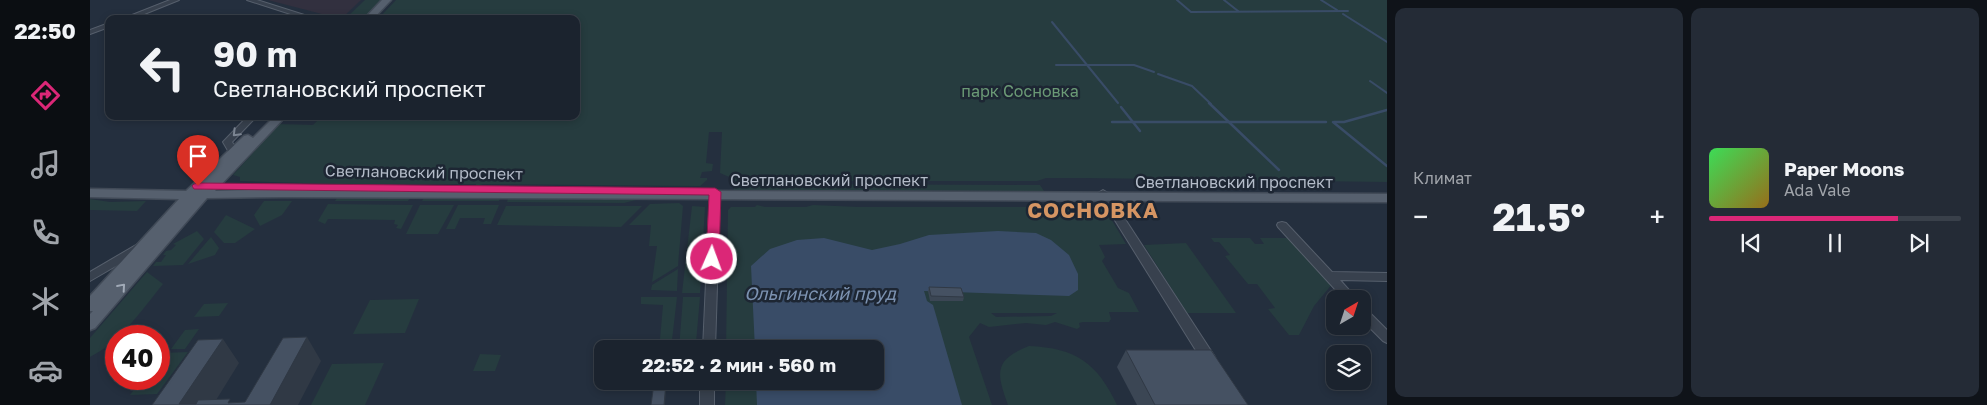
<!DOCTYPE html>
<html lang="ru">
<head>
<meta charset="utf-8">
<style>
  body { margin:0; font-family:"Golos Text",sans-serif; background:#242b36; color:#f1f3f6; height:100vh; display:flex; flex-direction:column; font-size:19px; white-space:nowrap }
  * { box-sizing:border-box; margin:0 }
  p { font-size:16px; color:#a0a4aa }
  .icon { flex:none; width:28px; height:28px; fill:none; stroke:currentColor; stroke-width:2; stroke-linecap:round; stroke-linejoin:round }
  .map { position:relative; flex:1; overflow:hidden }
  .side { display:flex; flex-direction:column; gap:8px; padding:8px; background:#0f1319; width:600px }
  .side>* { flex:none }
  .top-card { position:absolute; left:15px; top:15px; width:475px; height:105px; border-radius:10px; box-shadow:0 2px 8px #0003,0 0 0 1px #39404a; background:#1b232e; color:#f1f3f6; overflow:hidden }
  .needle { width:32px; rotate:39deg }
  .buttons { position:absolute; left:1236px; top:290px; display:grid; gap:10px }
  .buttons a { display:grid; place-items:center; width:45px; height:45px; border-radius:10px; background:#1b232e; box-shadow:0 2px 8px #0003,0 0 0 1px #39404a; font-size:25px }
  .speed { position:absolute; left:15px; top:325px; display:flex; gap:10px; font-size:25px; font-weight:700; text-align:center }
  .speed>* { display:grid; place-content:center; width:65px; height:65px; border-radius:50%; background:#1b232e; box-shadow:0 2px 8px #0003,0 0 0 1px #39404a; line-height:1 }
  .speed .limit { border:8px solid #d22; background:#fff; color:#111 }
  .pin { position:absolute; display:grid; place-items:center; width:42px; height:42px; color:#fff; margin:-51px -21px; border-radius:50% 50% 50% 0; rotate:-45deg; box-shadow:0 0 5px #0007 }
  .pin .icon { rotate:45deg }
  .me { position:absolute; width:55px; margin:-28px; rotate:2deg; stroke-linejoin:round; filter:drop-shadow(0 0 4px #0008) }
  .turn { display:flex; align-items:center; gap:18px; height:105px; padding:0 25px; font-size:22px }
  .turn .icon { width:65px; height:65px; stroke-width:2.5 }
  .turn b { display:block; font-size:35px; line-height:42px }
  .big { font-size:38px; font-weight:700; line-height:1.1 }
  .side .tile { flex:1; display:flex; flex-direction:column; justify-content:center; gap:8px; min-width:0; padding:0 18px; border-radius:10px; background:#242b36 }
  .song { display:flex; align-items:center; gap:15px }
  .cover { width:60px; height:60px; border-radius:8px; background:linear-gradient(135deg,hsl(130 70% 55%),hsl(40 70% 35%)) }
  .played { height:5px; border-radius:2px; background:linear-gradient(90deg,#db2777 75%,#39404a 75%) }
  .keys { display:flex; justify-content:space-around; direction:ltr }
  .heat { display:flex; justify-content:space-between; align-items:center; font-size:28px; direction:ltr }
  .side .tiles { flex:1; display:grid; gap:8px; grid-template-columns:repeat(2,1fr) }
  .trip { position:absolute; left:504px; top:340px; width:290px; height:50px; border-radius:10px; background:#1b232e; box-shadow:0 2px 8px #0003,0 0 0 1px #39404a; font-weight:700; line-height:50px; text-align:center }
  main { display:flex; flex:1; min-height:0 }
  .dock { display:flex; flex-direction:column; width:90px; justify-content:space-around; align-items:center; background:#0b0e12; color:#a0a4aa }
  .dock .icon { width:35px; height:35px }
  .dock .active { color:#db2777 }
  .dock b { font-size:22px; color:#f1f3f6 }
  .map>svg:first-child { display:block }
</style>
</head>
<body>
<main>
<nav class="dock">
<b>22:50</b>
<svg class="icon active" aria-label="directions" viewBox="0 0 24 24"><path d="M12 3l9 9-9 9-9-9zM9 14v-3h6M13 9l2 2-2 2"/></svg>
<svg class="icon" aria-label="music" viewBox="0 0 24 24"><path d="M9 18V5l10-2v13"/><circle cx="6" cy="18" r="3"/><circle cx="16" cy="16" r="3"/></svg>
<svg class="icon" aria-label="phone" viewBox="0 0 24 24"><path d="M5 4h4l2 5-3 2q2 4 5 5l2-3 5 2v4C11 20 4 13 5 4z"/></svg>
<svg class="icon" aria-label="climate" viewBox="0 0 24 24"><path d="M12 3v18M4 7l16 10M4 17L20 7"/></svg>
<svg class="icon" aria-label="car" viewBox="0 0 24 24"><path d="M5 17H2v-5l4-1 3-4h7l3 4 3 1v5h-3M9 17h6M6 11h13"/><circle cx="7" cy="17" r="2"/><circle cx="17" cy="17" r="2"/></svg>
</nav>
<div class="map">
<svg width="1297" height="405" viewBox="0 0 1297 405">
  <rect width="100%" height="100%" fill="#242f3e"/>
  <polygon fill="#32303f" points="178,0 271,0 251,19"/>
  <g fill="#263c3f" fill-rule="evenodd">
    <polygon points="275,0 292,0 273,19 255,19"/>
    <polygon points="306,0 1297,0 1297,182 995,178 956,178 947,181 644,181 644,179 630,173 632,132 619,132 616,163 623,164 622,171 612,172 610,178 617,178 617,180 610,186 393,184 386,186 386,184 246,184 150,181 150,177 143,175 189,124 223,125 232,116 486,116 486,19 288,19"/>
    <polygon points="644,184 950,185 954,191 644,190"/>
    <polygon points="247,198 320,198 318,201 245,201"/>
    <polygon points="334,198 410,198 409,201 332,201"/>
    <polygon points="0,199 20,202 56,201 47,211 0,210"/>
    <polygon points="418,199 550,199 534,203 417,202"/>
    <polygon points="174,201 202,201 192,215 170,226 164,215"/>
    <polygon points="238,204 323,205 311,229 306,228 308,225 304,224 305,220 238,219 235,224 228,221"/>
    <polygon points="560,204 589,203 593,206 588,266 562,282 567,246 559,246 561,225 539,225"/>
    <polygon points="330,205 364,205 348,234 316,234"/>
    <polygon points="368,205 409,205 401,224 393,224 395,218 370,218 365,229 356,229"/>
    <path d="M 667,205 L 675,207 L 716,207 L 723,205 L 768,207 L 983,207 L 1008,205 L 1014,207 L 1036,244 L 1009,245 L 1015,257 L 1012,261 L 1028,288 L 1039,293 L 1049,312 L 1019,312 L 1021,319 L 1019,322 L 993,322 L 989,323 L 990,327 L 987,329 L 965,322 L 956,325 L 936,323 L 899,327 L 890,323 L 879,337 L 902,405 L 635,405 L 636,381 L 785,381 L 785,349 L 636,349 L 638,210 L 641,207 L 665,207 ZM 901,313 L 967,313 L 961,316 L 906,317 Z"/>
    <polygon points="416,206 552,206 531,227 407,225"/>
    <polygon points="602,206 615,207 610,293 592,293"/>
    <polygon points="136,215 165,229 145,243 134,243 124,232"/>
    <polygon points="107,231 114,239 93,265 63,266 66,262 71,262 76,255 73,255 76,251 81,250 86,245 83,244"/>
    <polygon points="121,237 129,248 125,255 98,264"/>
    <polygon points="1121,238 1160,238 1165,244 1174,244 1170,238 1201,238 1243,283 1224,306 1209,335 1199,335 1178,309 1185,308 1167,284 1158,284 1135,256 1140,255 1129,242 1124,242"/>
    <polygon points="1096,243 1146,313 1097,313 1054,245"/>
    <polygon points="588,269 587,291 561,290 562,285"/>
    <path d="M 57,272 L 73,284 C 51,311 31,341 0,357 L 0,338 Z"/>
    <polygon points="551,297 587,297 581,349 543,349 544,341 570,339 573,305 551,304"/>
    <polygon points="593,297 610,297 606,343 599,349 589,349"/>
    <polygon points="329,299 315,333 263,334 280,300"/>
    <polygon points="138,303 129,316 104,317 114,304"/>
    <polygon points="109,329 95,349 81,349 95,330"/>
    <path d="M 939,346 C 986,348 1007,363 1027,405 L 918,405 C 906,372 904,360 939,346 Z"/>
    <polygon points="98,352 67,394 40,395 52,379 69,379 69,357 72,353"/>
    <polygon points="390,354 411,355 405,371 383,371"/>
    <polygon points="294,363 275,405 221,405 242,364"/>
  </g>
  <polygon fill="#394c67" points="908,231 946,233 961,240 979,255 988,274 988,290 979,296 834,291 837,301 843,305 872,405 667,405 666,381 785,381 785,349 665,349 661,266 680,249 707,240 734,238 782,250 810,244 839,235"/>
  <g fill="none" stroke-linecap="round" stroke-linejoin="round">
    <g stroke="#394c67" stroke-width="2">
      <polyline points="1087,0 1101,12 1258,11"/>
      <polyline points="1134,0 1148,11"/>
      <polyline points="1231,0 1247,10"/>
      <polyline points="1253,14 1297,42"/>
      <polyline points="962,22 1028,103"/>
      <polyline points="966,65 1044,65 1064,72"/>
      <polyline points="1068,74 1102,86 1121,104"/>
      <polyline points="1280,81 1297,93"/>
    </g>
    <g stroke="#394c67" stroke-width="2.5">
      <polyline points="1119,103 1189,170"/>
      <polyline points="1031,107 1050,131"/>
      <polyline points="1022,122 1236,122"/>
      <polyline points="1243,122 1297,166"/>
      <polyline points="1244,122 1254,122 1297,110"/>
    </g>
    <g stroke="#565f6c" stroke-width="2">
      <g id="minor">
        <polygon points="80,0 89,0 42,19 32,19"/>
        <polygon points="157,0 167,0 227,19 216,19"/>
        <polygon points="19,23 19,27 0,34 0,30"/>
        <polygon points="158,116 167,116 142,142 148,152 143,155 140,154 133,142"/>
        <polygon points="625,189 630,192 625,349 613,349 620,192"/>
        <polygon points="1013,190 1018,193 1125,357 1126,361 1125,365 1120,366 1115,365 1008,193"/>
        <polygon points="1192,222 1196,223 1242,272 1297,273 1297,281 1250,280 1267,299 1254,299 1188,227 1187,225 1188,223"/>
        <polygon points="51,242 55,243 56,246 55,249 0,281 0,272"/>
        <polygon points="1272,308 1276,309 1297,330 1297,343 1293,341 1272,320"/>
        <rect x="610" y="381" width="14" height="24"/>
      </g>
    </g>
    <g stroke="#414a57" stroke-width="3">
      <g id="major">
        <polygon points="292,0 301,0 283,19 274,19"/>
        <polygon points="185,116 196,116 125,191 192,189 1297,194 1297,202 192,197 117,198 5,328 0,330 0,314 3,311 0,311 0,296 89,199 0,197 0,189 96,191 154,136 158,135 163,138"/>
      </g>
    </g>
    <use href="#minor" fill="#38414e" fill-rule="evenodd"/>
    <use href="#major" fill="#56606e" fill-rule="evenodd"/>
  </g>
  <g fill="#3b4654">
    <polygon points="839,287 874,297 873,301 840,301 838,291"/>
    <polygon points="1036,350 1158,405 1047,405 1027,367"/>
  </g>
  <g fill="#303945">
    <polygon points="217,337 231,361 208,405 180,405"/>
    <polygon points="133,339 149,363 123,405 89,404"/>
    <polygon points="576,383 576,388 575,405 574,405"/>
  </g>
  <g fill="#455162" stroke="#303945">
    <polygon points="839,287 871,288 874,297 841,296"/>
    <polygon points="217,337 180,405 62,405 108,340 133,339 89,404 106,404 108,400 140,399 138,403 155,402 193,338"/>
    <polygon points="1036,350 1121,350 1158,405 1065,405"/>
    <polygon points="564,383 576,383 574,405 561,405"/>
  </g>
  <defs><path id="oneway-chevron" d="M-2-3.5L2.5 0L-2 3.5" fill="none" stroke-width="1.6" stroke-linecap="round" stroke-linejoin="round" transform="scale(1.25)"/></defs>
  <use stroke="#7c8592" href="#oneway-chevron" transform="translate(146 133) rotate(135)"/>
  <use stroke="#a1aab7" href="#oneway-chevron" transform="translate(32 287) rotate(-49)"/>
  <polygon fill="#db2777" stroke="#8e194d" points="108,183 625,188 631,192 629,259 622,263 616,259 619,195 104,189 102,186 104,184"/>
  <g text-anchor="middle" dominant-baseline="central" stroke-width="5" stroke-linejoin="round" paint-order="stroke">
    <g font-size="16" fill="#6b9a76" stroke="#1d2633">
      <text x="930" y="91">парк Сосновка</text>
    </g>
    <g font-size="16" fill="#b4bcc9" stroke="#1d2633">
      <text transform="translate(334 172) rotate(1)">Светлановский проспект</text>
      <text x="739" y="180">Светлановский проспект</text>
      <text x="1144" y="182">Светлановский проспект</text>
    </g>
    <g font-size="18" font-style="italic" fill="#7c92b1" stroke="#1d2633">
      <text x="730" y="293">Ольгинский пруд</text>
    </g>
    <g font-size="21" font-weight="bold" letter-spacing="1" fill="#d59563" stroke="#1d2633">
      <text x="1003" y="210">СОСНОВКА</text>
    </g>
  </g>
</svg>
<div class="buttons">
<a><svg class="needle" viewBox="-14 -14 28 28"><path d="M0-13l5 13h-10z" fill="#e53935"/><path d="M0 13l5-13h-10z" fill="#a0a4aa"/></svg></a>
<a><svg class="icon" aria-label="layers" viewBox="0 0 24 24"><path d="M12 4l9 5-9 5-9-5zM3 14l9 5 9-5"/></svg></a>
</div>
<div class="speed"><div class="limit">40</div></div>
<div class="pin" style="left:108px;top:186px;background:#d93025"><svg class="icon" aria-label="arrive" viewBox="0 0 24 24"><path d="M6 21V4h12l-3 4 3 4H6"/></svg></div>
<svg class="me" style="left:622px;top:259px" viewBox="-20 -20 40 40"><circle r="17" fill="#db2777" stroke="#fff" stroke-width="3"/><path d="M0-11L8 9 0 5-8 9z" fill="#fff"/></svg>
<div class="trip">22:52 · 2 мин · 560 m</div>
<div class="top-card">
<div class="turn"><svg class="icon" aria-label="left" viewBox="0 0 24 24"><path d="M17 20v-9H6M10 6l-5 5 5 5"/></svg><div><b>90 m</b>Светлановский проспект</div></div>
</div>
</div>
<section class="side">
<div class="tiles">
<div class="tile"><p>Климат</p>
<div class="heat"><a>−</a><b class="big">21.5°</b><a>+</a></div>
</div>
<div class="tile">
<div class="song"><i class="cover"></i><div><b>Paper Moons</b><p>Ada Vale</p></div></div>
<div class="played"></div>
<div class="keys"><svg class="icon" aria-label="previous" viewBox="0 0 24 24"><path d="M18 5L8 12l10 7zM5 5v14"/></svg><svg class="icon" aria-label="pause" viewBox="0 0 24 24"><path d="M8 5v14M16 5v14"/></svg><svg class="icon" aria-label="next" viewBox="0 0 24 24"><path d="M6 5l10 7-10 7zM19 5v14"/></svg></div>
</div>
</div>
</section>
</main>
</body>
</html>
